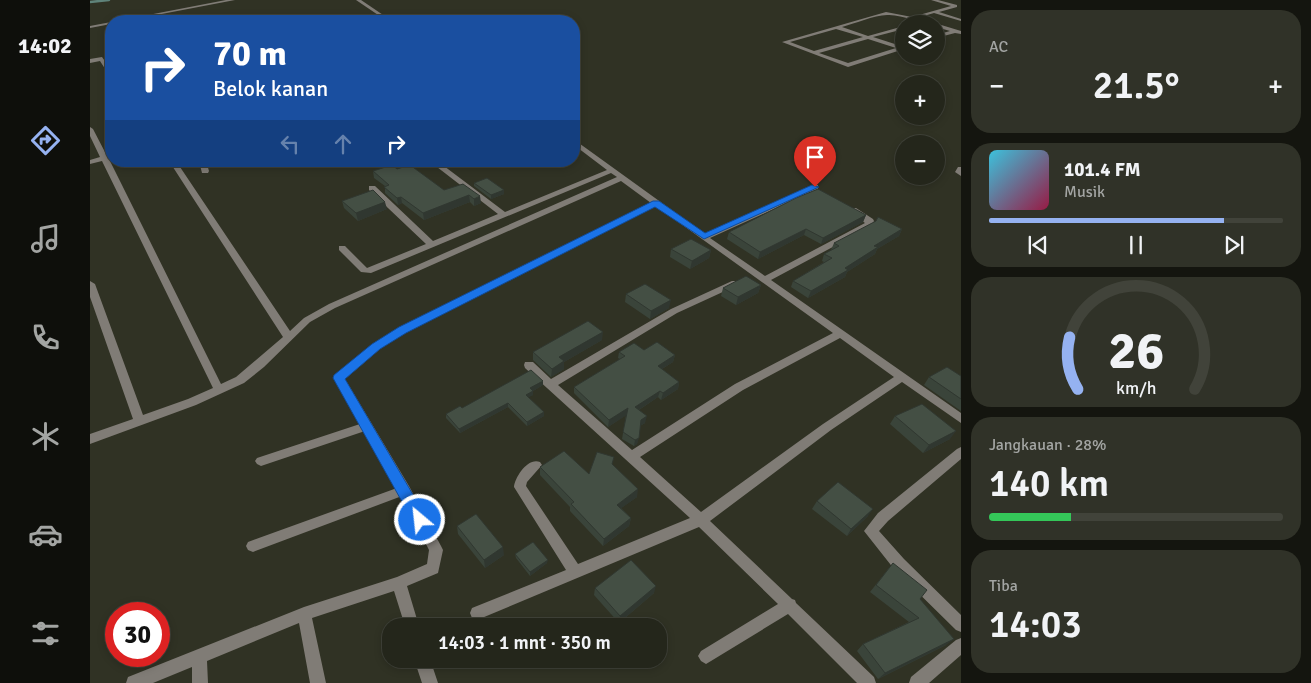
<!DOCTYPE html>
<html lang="id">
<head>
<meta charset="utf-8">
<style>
  body { margin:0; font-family:Signika,sans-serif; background:#303228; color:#f1f3f6; height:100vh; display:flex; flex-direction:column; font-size:19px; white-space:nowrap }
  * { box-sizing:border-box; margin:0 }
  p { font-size:16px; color:#a3a5a3 }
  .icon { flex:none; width:28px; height:28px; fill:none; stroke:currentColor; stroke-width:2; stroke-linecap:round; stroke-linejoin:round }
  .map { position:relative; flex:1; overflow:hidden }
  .side { display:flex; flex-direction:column; gap:10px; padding:10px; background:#14150f; width:350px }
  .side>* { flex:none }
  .banner { position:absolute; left:15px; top:15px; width:475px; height:152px; border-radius:20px; box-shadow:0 2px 8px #0003,0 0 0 1px #41433a; background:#1a4fa0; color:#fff; overflow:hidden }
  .controls { position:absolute; left:805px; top:15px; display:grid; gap:10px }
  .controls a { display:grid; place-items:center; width:50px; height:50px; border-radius:50%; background:#24261b; box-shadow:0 2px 8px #0003,0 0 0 1px #41433a; font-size:25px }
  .speed { position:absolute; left:15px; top:602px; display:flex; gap:10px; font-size:25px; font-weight:700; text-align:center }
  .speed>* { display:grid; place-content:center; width:65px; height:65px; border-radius:50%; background:#24261b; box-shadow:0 2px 8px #0003,0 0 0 1px #41433a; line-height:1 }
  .speed .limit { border:8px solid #d22; background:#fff; color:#111 }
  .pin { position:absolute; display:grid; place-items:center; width:42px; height:42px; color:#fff; margin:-51px -21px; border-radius:50% 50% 50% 0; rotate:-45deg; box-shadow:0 0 5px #0007 }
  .pin .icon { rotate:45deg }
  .me { position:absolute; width:55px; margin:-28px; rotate:332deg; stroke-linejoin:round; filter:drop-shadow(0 0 4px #0008) }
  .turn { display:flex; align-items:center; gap:18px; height:105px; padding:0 25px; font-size:22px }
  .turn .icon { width:65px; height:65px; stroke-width:2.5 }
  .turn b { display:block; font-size:35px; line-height:42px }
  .lanes { display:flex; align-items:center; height:48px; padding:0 25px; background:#0003; justify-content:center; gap:25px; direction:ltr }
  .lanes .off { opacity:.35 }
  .big { font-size:38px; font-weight:600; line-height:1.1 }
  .side .tile { flex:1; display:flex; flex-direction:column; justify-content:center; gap:8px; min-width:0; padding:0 18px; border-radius:20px; background:#303228 }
  .side .dial { align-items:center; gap:0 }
  .dial svg { height:130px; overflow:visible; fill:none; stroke:#41433a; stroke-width:7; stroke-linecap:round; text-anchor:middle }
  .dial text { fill:#f1f3f6; stroke:none }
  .song { display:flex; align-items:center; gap:15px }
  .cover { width:60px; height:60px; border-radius:8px; background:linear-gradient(135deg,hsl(190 70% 55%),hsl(340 70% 35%)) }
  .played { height:5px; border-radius:2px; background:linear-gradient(90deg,#95b2f1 80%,#41433a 80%) }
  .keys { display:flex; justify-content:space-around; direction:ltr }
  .heat { display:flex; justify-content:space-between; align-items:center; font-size:28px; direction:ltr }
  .charge { height:8px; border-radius:4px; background:linear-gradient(90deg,#34c759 28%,#41433a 0) }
  .trip { position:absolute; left:292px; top:618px; width:285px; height:50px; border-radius:20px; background:#24261b; box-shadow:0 2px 8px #0003,0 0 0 1px #41433a; font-weight:600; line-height:50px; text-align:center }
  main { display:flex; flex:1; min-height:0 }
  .dock { display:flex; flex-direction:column; width:90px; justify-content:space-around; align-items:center; background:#0e0f0b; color:#a3a5a3 }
  .dock .icon { width:35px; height:35px }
  .dock .active { color:#95b2f1 }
  .dock b { font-size:22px; color:#f1f3f6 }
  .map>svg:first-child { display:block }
</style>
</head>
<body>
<main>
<nav class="dock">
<b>14:02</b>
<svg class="icon active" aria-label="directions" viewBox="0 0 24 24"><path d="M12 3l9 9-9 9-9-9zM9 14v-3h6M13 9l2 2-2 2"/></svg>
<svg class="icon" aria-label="music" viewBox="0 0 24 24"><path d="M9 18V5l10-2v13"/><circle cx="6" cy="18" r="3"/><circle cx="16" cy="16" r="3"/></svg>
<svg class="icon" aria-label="phone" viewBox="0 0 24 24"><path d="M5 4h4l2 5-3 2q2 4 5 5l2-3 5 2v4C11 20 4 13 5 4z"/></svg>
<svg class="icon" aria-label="climate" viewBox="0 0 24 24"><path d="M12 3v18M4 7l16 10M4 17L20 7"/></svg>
<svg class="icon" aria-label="car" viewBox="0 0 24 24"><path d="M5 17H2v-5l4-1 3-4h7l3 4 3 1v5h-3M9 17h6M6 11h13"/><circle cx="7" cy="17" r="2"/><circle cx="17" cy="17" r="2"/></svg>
<svg class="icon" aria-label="filters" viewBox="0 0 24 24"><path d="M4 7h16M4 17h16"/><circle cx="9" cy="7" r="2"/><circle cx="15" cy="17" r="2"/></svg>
</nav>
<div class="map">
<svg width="871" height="683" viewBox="0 0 871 683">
  <rect width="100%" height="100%" fill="#303224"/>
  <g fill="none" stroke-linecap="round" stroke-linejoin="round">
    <polyline stroke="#5f837a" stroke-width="2.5" points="0,2 19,0"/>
    <g fill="#807c76" fill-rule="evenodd">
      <polygon points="136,0 145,0 35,21 27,21"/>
      <polygon points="266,0 271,0 302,21 297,21"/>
      <path d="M 841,0 L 848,0 L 867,5 L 867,7 L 849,12 L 871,19 L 871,21 L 844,13 L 827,18 L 843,24 C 827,24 813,14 797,15 C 784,15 764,24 752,27 L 778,36 L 814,26 L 814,29 L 783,37 L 811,46 L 814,46 L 814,49 L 758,67 L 692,42 L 796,12 L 822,17 L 861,6 ZM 746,29 L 773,37 L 724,51 L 700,42 ZM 778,39 L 806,48 L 758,63 L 729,53 Z"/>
      <polygon points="21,22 21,24 0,28 0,26"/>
      <polygon points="845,24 848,24 871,31 871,34 865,33 846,38 846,35 860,31 846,27"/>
      <polygon points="12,57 21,70 21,76 19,75 10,61 0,63 0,59"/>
      <path d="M 0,127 L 3,129 L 17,156 L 21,155 L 21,159 L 19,159 L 131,384 L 146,377 L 193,337 L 79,161 L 86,161 L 200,331 L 214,318 L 239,304 L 527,177 L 521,173 L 281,273 L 271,272 L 249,250 L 249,246 L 255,246 L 277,268 L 336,244 L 279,190 L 279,186 L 285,186 L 343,241 L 408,214 L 347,167 L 346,165 L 350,163 L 415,212 L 517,170 L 484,145 L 484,140 L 486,141 L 615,234 L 722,185 L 728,185 L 728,189 L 620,238 L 675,276 L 775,223 L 760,212 L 760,208 L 766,208 L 783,219 L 784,221 L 782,226 L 681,280 L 871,413 L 871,423 L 812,382 L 741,430 L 620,521 L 702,599 L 705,600 L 706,603 L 784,677 L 786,683 L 767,683 L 698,614 L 621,661 L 616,664 L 611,661 L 608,656 L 611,651 L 688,604 L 609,527 L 387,620 L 382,618 L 380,613 L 382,608 L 476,570 L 424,487 C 425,477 438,457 450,462 L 452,465 L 437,482 L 436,486 L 488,564 L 600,518 L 435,368 L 434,365 L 435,362 L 443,362 L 461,379 L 581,309 L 642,281 L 648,281 L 650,283 L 648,285 L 587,313 L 468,385 L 542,450 L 645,384 L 743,333 L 566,206 L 316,332 L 290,349 L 255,379 L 319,486 L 351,546 L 353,550 L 348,573 L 317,586 L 329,626 L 315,626 L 304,591 L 222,618 L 236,683 L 220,683 L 209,623 L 117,661 L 118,683 L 102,683 L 102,667 L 63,683 L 36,683 L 38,677 L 214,607 L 307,577 L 337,564 L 339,550 L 312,496 L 163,552 L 158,550 L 156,546 L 158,542 L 307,488 L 275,431 L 171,466 L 167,464 L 165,461 L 167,458 L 270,424 L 244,378 L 282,345 L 310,328 L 561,203 L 531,181 L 245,308 L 220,322 L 174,367 L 154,383 L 106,405 L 0,444 L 0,434 L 43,419 L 0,297 L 0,281 L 5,284 L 53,415 L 98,399 L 123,388 L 12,161 L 0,164 L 0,160 L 10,157 L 0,136 ZM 750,338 L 804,377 L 733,424 L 611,512 L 550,457 L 653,390 Z"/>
      <polygon points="109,161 116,161 119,171 118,173 112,173"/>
      <polygon points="868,167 871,167 871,176 865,172"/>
      <polygon points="871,447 871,459 798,521 789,531 814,559 871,615 871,632 866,630 804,569 774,531 788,513 867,449"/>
      <polygon points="871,638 871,655 839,683 819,683 821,677 866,640"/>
      <polygon points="324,659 340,659 348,683 332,683"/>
    </g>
  </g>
  <g fill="#3a443a">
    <polygon points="307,169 354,190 373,184 391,203 384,206 380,202 334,220 312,203 308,205 295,193 295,186 284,178 283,171"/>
    <polygon points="384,183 414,194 401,199 384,186"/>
    <polygon points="252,201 297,209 268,221 254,208"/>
    <polygon points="776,215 773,222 731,244 714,235 668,259 637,239 639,232"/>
    <polygon points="812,229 809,236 787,249 785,254 757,272 755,277 718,298 701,287 703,281 734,262 732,261 734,254 741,250 744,243"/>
    <polygon points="581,249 621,250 619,258 600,269 580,257"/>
    <polygon points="671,285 668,293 646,305 631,296 633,288"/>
    <polygon points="536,294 579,308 560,319 535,302"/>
    <polygon points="512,340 474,362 474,369 461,377 443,360 443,352"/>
    <polygon points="554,350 585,355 583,362 572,369 589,382 588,389 571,400 568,397 549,410 555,423 550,426 547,444 544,446 532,439 536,415 518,427 484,393 484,387 530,359 528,358 529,352"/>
    <polygon points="871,376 871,411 834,385 839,377"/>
    <polygon points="453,385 443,391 443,395 438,397 454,416 437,426 418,407 370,433 356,418 356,414"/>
    <polygon points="805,416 860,439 833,453 800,424"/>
    <polygon points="523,465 547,497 531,508 541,518 539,526 513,546 480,511 480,507 450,475 450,467 499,474"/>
    <polygon points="727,501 778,516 757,536 722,509"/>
    <polygon points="367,526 414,555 395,568 368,534"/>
    <polygon points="425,554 457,563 440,576 426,558"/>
    <polygon points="803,563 830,599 856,645 788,679 767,651 773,644 819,622 780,592"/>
    <polygon points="505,588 564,593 529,623 504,595"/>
  </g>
  <g fill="#303730">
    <polygon points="414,190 414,194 401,199 401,195"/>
    <polygon points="379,195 380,202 334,220 333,213"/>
    <polygon points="390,196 391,203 384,206 384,199"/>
    <polygon points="311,197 312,203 308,205 307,198"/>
    <polygon points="295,202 297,209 268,221 266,213"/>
    <polygon points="776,215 773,222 731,244 733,238"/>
    <polygon points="716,229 714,235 668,259 670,252"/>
    <polygon points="812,229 809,236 787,249 785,254 757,272 755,277 718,298 721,291 755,268 784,246"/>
    <polygon points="621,250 619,258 600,269 602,261"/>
    <polygon points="671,285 668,293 646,305 648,297"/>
    <polygon points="581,300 579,308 560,319 561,311"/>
    <polygon points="513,332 512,340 474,362 474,369 461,377 462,369 469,357"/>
    <polygon points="585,355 583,362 567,372 568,366"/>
    <polygon points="453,381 453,385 443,391 443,395 436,399 436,395 440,388"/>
    <polygon points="589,382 588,389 571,400 573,393"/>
    <polygon points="570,391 568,397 544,413 545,407"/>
    <polygon points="418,403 418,407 370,433 369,429"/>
    <polygon points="538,408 537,415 518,427 519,420"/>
    <polygon points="454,412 454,416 437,426 437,422"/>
    <polygon points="557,416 555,423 550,426 551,420"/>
    <polygon points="866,431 860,439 833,453 839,445"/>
    <polygon points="549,438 547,444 544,446 545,440"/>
    <polygon points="548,489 547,497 526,512 527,505"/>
    <polygon points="783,509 778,516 757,536 761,529"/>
    <polygon points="541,518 539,526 513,546 514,539"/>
    <polygon points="413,547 414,555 395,568 394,560"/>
    <polygon points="458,560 457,563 440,576 440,572"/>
    <polygon points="566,586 564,593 529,623 530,616"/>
    <polygon points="864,639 856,645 788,679 795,673"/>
  </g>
  <g fill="#444f44" stroke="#303730">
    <polygon points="302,165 307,169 320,165 354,190 373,184 390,196 384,199 379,195 333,213 311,197 307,198 294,187 299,185 283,171"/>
    <polygon points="397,178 414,190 401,195 384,183"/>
    <polygon points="728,189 776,215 733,238 716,229 670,252 639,232 706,198"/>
    <polygon points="283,190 295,202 266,213 252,201"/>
    <polygon points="788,217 812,229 784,246 788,247 755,268 758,270 721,291 703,281 742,258 734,254 749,246 744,243 786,221"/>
    <polygon points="601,239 621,250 602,261 581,249"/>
    <polygon points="656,276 671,285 648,297 633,288"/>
    <polygon points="555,284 581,300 561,311 536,294"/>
    <polygon points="498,321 513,332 469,357 474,361 462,369 443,352"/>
    <polygon points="567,342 585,355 568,366 589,382 573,393 570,391 545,407 557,416 551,420 549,438 545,440 533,432 538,408 519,420 484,387 535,356 529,352 544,343 554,350"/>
    <polygon points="857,367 871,376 871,399 839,377"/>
    <polygon points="441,370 453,381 440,388 443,391 436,395 454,412 437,422 418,403 369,429 356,414 370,406 372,408"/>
    <polygon points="832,404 866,431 839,445 805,416"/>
    <polygon points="474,451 499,474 507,452 524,457 522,464 548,489 527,505 541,518 514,539 481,504 484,502 450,467"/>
    <polygon points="748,482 783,509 761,529 727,501"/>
    <polygon points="386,514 413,547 394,560 367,526"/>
    <polygon points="443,542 458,560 440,572 425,554"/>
    <polygon points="541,560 566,586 530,616 505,588"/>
    <polygon points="803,563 837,590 830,599 864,639 795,673 773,644 829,618 786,585"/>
  </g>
  <polygon fill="#1a73e8" stroke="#114b97" points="722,185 729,187 614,239 565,207 316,333 290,349 255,379 338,520 336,525 330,527 325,525 243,378 244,375 282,344 309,327 563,201 569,201 615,233"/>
</svg>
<div class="controls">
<a><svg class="icon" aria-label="layers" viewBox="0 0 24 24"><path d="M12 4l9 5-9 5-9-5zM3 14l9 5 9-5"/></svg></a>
<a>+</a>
<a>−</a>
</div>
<div class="speed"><div class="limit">30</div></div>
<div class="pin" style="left:725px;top:187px;background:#d93025"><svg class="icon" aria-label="arrive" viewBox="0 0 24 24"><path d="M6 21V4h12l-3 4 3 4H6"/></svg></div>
<svg class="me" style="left:330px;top:520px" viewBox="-20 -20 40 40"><circle r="17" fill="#1a73e8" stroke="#fff" stroke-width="3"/><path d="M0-11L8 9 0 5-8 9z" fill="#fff"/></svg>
<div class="trip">14:03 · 1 mnt · 350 m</div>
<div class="banner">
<div class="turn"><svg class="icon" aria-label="right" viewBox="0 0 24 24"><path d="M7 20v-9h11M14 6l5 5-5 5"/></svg><div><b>70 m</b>Belok kanan</div></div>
<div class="lanes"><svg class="icon off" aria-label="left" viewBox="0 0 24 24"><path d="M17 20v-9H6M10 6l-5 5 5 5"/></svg><svg class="icon off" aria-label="ahead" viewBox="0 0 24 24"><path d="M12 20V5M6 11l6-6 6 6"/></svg><svg class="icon" aria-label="right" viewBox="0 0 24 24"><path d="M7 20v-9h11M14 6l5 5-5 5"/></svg></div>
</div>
</div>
<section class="side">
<div class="tile"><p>AC</p>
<div class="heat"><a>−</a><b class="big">21.5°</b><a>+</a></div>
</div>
<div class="tile">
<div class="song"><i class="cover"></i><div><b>101.4 FM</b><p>Musik</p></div></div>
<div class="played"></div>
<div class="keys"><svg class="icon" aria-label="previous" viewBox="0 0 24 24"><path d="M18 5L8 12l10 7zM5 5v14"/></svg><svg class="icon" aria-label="pause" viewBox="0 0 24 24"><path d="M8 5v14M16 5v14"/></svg><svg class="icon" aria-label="next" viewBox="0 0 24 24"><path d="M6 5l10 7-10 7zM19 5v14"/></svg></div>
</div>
<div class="tile dial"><svg viewBox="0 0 100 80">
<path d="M14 69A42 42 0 1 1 86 69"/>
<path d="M14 69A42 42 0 0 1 9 37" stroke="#95b2f1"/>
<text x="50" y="56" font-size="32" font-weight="700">26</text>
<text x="50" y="72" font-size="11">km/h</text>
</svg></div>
<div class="tile"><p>Jangkauan · 28%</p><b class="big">140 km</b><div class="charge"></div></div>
<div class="tile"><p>Tiba</p><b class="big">14:03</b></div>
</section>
</main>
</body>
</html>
